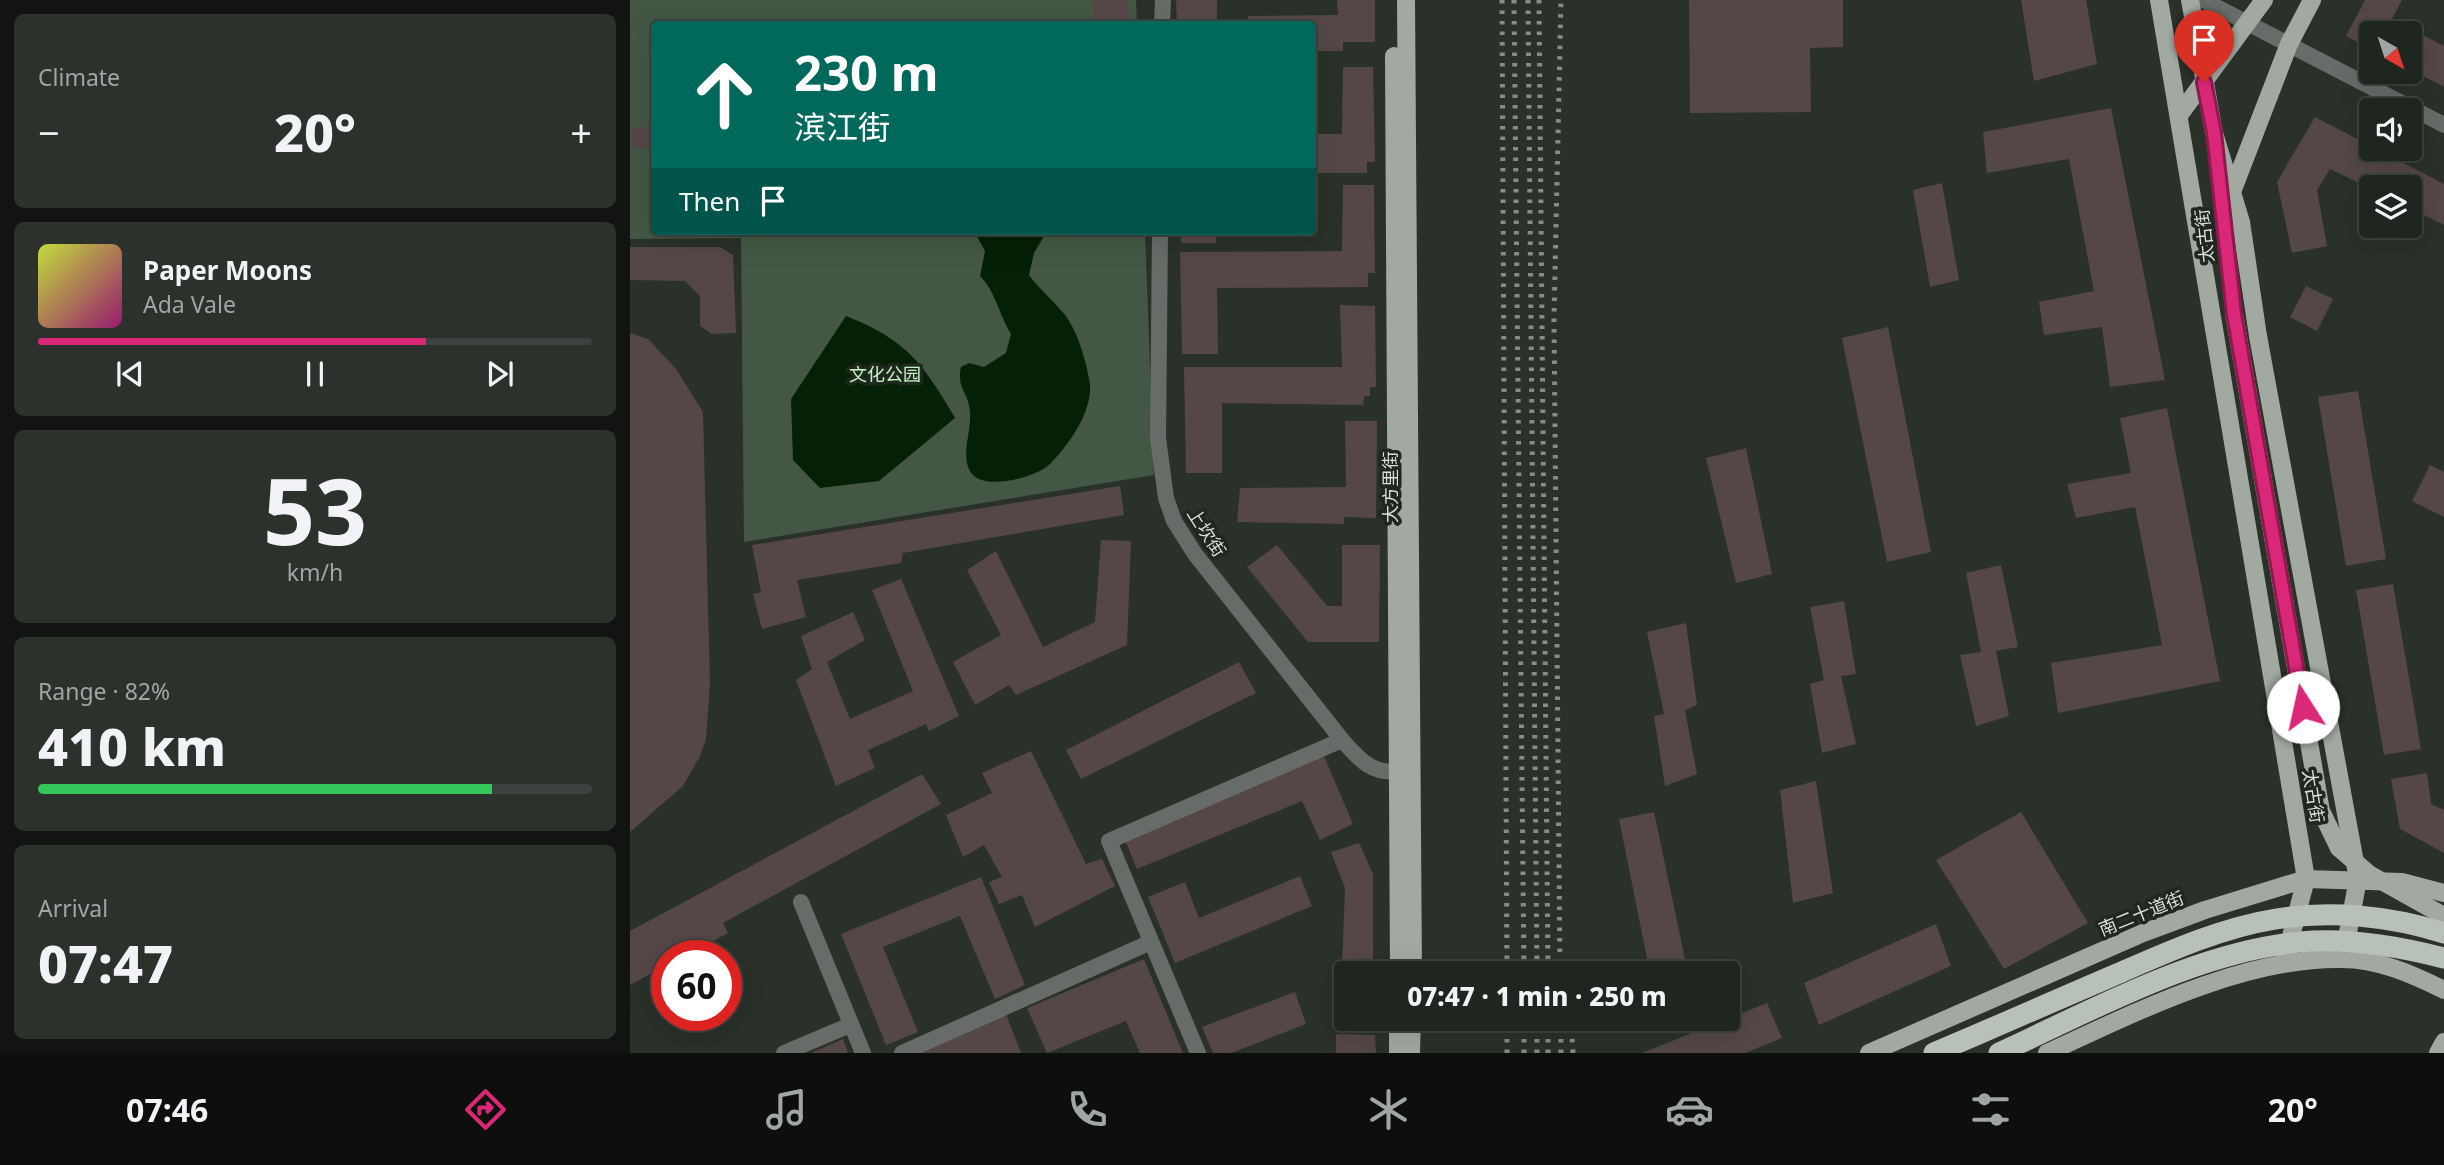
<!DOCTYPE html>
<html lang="en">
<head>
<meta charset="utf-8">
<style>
  body { margin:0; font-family:"Noto Sans","Noto Sans SC",sans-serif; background:#2c312c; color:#f1f3f6; height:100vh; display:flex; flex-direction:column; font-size:26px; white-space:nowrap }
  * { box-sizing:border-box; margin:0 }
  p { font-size:23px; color:#a1a5a4 }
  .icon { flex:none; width:38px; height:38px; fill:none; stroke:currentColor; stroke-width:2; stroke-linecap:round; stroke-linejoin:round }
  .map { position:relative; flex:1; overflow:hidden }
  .sheet { display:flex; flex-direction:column; gap:14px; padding:14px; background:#111411; width:630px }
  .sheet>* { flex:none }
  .hud { position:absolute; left:21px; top:21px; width:665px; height:214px; border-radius:7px; box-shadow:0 7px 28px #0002,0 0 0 2px #3c423d; background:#00695c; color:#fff; overflow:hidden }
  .needle { width:46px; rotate:141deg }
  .buttons { position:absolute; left:1729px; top:21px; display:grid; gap:14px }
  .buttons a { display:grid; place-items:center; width:63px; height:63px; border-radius:7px; background:#1f251f; box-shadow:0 7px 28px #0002,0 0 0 2px #3c423d; font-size:35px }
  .speed { position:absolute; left:21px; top:940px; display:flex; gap:14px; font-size:35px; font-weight:700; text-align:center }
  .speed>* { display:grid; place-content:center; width:91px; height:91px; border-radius:50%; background:#1f251f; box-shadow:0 7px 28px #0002,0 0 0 2px #3c423d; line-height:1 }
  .speed .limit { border:10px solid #d22; background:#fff; color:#111 }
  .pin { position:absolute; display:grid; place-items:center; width:60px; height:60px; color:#fff; margin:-72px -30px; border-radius:50% 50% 50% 0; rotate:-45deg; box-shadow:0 0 7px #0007 }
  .pin .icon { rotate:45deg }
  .me { position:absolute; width:77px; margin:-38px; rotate:350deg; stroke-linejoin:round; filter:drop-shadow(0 0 5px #0008) }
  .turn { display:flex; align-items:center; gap:24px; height:147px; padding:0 28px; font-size:32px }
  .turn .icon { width:91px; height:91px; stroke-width:2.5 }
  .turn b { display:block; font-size:49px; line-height:60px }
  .then { display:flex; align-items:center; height:66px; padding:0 28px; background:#0003; gap:14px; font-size:26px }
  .big { font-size:52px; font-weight:800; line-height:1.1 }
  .sheet .tile { flex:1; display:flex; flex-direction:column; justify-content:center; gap:10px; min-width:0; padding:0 24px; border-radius:10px; background:#2c312c }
  .sheet .dial { align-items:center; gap:0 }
  .dial b { font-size:91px; line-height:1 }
  .song { display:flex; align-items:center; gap:21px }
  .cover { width:84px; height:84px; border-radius:10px; background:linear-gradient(135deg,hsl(70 70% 55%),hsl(320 70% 35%)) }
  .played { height:7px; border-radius:4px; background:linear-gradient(90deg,#db2777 70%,#3c423d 70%) }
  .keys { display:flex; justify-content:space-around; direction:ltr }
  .heat { display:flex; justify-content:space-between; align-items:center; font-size:38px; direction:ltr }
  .charge { height:10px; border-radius:5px; background:linear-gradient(90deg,#34c759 82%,#3c423d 0) }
  .trip { position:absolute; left:704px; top:961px; width:406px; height:70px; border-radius:7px; background:#1f251f; box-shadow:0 7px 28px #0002,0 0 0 2px #3c423d; font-weight:800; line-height:70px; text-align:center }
  .menu { display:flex; height:112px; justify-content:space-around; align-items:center; background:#0c0f0c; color:#a1a5a4 }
  .menu .icon { width:49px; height:49px }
  .menu .current { color:#db2777 }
  .menu b { font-size:32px; color:#f1f3f6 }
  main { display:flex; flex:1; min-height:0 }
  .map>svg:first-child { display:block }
</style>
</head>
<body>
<main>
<section class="sheet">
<div class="tile"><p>Climate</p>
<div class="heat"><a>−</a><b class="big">20°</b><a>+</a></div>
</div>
<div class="tile">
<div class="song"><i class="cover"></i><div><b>Paper Moons</b><p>Ada Vale</p></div></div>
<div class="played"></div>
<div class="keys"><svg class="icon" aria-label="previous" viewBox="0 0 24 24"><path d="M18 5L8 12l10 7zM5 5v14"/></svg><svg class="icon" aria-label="pause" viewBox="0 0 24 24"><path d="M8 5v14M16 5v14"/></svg><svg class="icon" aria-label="next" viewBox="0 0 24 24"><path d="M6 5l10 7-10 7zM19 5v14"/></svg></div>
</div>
<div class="tile dial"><b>53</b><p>km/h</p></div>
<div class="tile"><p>Range · 82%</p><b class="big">410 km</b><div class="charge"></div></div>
<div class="tile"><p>Arrival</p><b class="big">07:47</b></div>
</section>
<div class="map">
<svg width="1814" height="1053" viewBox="0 0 1814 1053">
  <rect width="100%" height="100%" fill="#293129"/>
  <polygon fill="#445744" points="0,0 506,0 507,24 24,24 24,231 515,231 524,475 114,542 111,238 0,239"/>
  <g fill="#042006">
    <path d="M 344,231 L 417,231 L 404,253 L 399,275 C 410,290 424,301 435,315 C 448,332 457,363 460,385 C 462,412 439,445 420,464 C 407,477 356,491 342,474 C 329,457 342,432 340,412 C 339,393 326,388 331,367 L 339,363 L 354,367 L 376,353 L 381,334 C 369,314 365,291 350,276 L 355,251 Z"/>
    <path d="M 216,316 C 277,340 293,364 325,418 L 249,481 L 190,488 L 163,460 L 161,399 Z"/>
  </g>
  <g fill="#554747">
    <polygon points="463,0 498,0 499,24 464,24"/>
    <polygon points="546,0 587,0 587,24 547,24"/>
    <polygon points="707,0 745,0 745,42 713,42 713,51 682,51 682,24 618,24 618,16 708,15"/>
    <polygon points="1059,0 1213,0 1213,47 1180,48 1181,112 1060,113"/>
    <polygon points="1391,0 1456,0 1467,64 1404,81"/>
    <polygon points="1735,0 1772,0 1762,19 1814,46 1814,87 1780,69 1780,33 1741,33 1741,49 1716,36"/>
    <polygon points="713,67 743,67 745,162 737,162 737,173 682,173 682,134 712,134"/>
    <polygon points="1481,108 1535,380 1480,387 1472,327 1414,335 1409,302 1464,291 1439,159 1357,173 1353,132"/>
    <polygon points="1685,117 1814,184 1814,225 1780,208 1780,187 1741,189 1700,169 1687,190 1697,246 1662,253 1647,182"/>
    <polygon points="24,127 24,147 2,148 1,128"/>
    <polygon points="1312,183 1329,280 1300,287 1283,190"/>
    <polygon points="713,185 744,185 745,273 738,273 738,287 587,288 588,354 552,354 550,252 712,251"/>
    <rect x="551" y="231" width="35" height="12"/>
    <polygon points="0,247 90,247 103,255 106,333 82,334 70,326 70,296 55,281 0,280"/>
    <polygon points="1676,286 1703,299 1687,331 1660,317"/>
    <polygon points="710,305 745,306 746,387 740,387 740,396 734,396 733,405 592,403 592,473 556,473 554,367 712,367"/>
    <polygon points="1258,327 1301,552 1257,562 1212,338"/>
    <polygon points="0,333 18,339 46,369 73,412 80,683 76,739 70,756 53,786 0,832"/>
    <polygon points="1728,391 1756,559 1716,566 1688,397"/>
    <polygon points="1537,408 1590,681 1428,713 1421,663 1532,645 1505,507 1446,518 1437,484 1501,473 1490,418"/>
    <polygon points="715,421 747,421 746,518 714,517 714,524 607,522 610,488 716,487"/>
    <polygon points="1116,448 1142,574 1106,583 1076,458"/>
    <polygon points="1800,465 1814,472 1814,517 1782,501"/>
    <polygon points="490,486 494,515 273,553 271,563 167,580 176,617 132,629 123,594 131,592 122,545"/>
    <polygon points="471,540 501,541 497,645 386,695 379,685 345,705 323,662 371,635 337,570 366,551 413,647 465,622"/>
    <polygon points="647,545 697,606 712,606 712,545 750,545 749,642 678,642 617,567"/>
    <polygon points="1371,565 1388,647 1366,651 1379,716 1346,726 1330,655 1351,652 1336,573"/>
    <polygon points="271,579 329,716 299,731 296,724 238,750 245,768 206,786 166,680 182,669 171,636 223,612 235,640 197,662 220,719 283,691 242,590"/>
    <polygon points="1763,584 1791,749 1754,755 1726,590"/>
    <polygon points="1214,601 1226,674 1211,676 1226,744 1192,753 1180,684 1194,680 1180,607"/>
    <polygon points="1056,623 1067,705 1055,710 1067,774 1035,786 1024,716 1034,714 1017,632"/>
    <polygon points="609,662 626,693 451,779 436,750"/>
    <polygon points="401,751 456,864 472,859 485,886 405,927 392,895 369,904 359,882 372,877 354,845 333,857 316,815 362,793 352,773"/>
    <polygon points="694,756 723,824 690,840 672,801 507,869 495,840"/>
    <polygon points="1797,773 1801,804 1814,810 1814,853 1770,829 1761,779"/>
    <polygon points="292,774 311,804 93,923 98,933 55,956 37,956 37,965 0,985 0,931"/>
    <polygon points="1186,781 1203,893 1163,903 1150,790"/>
    <polygon points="1024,812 1058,973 1020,973 989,819"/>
    <polygon points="1391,812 1458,923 1374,969 1306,860"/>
    <polygon points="729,843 743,874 743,973 716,973 716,1018 710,1018 715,888 701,852"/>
    <polygon points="670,876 682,906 545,963 518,897 555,882 569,918"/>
    <polygon points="351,877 395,985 365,999 330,916 253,947 288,1032 256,1045 211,934"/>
    <polygon points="1306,924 1321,966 1189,1025 1174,983"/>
    <polygon points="514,959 553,1053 510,1053 496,1021 417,1053 397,1008"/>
    <polygon points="665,992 676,1024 601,1053 583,1053 572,1027"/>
    <polygon points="1137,1003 1152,1038 1115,1053 1012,1053"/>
    <polygon points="376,1014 391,1053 292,1053"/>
    <polygon points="706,1034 745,1035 746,1053 706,1053"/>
    <polygon points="213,1039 218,1053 181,1053"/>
  </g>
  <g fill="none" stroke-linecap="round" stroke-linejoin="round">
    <g stroke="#686c68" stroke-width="16">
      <polyline points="1573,0 1814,125"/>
      <polyline points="532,24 533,0"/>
      <polyline points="1587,160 1604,314"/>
      <path d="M 530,231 L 528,438 L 536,498 L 544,521 L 565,554 L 712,740 C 729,759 742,775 769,771"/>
      <polyline points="171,902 233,1053"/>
      <polyline points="154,1053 220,1025"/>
      <polyline points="272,1053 521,942"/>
      <polyline points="568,1053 479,841 712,740"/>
    </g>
    <g stroke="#a1a9a1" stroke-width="18">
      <polyline points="776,0 783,973"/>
      <polyline points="1529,0 1676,879 1654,963"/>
      <polyline points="1560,0 1584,133 1611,222 1628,336 1728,879 1713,959"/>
      <polyline points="764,56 769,973"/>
      <polyline points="1550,114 1634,0"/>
      <polyline points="1602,192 1659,44 1682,0"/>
      <polyline points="1604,314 1691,811 1709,848"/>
      <polyline points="768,1053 768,1018"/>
      <polyline points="781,1053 782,1018"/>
      <polyline points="1239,1053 1513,933 1575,910 1676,879 1772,882 1814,893"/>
      <path d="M 1417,1053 C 1504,1013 1614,957 1712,959 C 1748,959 1782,974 1814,990"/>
      <polyline points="1808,1053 1814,1042"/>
    </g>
    <g stroke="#868d86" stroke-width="5" stroke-dasharray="3.5 7" stroke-linecap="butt">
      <polyline points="872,0 877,973"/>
      <polyline points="884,0 894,973"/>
      <polyline points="898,0 907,973"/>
      <polyline points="909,0 918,973"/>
      <polyline points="930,973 924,318 931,0"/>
      <polyline points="877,1018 877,1053"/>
      <polyline points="894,1018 894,1053"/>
      <polyline points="907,1018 907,1053"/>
      <polyline points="918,1018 918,1053"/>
      <polyline points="931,1018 931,1053"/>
      <polyline points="941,1018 943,1053"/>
    </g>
    <polyline stroke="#a1a9a1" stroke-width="18" points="1709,848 1739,874 1814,916"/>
    <g stroke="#b7c1b7" stroke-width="21">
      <path d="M 1304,1053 C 1363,1028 1422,1002 1480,977 C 1533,954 1589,928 1646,919 C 1701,910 1761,916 1814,933"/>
      <path d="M 1369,1053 C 1465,1009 1575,947 1683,941 C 1728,939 1771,947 1814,958"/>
    </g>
  </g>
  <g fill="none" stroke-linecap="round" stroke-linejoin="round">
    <g stroke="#8e194d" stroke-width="18">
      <polyline id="route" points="1574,82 1584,133 1604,314 1673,707"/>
    </g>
    <use href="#route" stroke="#db2777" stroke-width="12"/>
  </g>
  <g text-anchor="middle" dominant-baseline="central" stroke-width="7" stroke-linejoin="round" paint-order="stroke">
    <g font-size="18" fill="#d9dfd9" stroke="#20271f">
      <text transform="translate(1574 236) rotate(-96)">太古街</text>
      <text transform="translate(760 487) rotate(-90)">大方里街</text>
      <text transform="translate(577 532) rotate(57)">上坎街</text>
      <text transform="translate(1684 796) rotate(81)">太古街</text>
      <text transform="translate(1511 913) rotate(-22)">南二十道街</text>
    </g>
    <g font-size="18" fill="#c0f5c0" stroke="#20271f">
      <text x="255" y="374">文化公园</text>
    </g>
  </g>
</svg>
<div class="buttons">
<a><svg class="needle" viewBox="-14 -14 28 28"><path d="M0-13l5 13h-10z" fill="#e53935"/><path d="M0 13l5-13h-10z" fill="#a1a5a4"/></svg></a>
<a><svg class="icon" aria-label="sound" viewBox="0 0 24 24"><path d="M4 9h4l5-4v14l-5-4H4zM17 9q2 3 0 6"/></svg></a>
<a><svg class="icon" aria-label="layers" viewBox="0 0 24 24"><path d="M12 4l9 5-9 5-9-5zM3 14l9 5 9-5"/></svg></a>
</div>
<div class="speed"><div class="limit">60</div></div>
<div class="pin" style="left:1574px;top:82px;background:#d93025"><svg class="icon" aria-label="arrive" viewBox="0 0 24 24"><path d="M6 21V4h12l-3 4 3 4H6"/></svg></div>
<svg class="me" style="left:1673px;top:707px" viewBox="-20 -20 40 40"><circle r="19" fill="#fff"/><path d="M0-13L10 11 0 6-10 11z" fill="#db2777"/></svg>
<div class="trip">07:47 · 1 min · 250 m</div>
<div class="hud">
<div class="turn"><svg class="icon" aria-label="ahead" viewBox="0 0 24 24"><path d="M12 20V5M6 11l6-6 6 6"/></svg><div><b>230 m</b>滨江街</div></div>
<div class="then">Then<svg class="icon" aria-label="arrive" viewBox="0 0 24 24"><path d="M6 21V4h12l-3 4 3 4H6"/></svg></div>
</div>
</div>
</main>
<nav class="menu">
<b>07:46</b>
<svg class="icon current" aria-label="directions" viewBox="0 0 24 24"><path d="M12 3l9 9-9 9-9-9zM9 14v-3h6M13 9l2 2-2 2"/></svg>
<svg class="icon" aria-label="music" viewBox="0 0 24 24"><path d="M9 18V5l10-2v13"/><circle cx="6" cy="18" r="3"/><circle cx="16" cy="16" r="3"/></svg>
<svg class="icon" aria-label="phone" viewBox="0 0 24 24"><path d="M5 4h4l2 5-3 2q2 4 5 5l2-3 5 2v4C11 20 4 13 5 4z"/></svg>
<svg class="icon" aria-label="climate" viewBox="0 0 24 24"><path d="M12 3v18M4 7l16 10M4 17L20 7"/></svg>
<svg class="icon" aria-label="car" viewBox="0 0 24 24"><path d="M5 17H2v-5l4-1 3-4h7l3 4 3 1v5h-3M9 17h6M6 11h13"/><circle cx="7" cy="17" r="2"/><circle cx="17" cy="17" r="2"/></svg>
<svg class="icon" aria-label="filters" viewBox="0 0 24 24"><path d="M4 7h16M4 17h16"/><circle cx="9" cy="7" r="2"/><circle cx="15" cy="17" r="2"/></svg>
<b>20°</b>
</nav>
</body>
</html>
